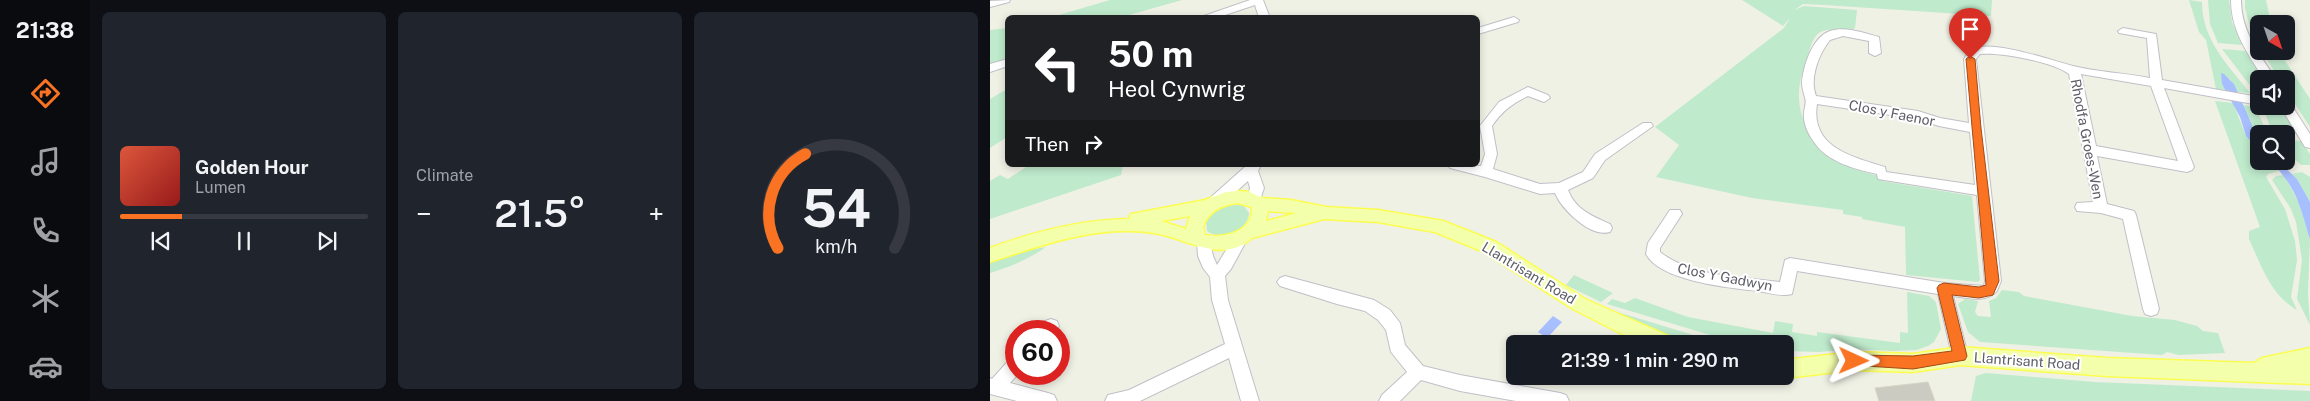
<!DOCTYPE html>
<html lang="en">
<head>
<meta charset="utf-8">
<style>
  body { margin:0; font-family:"Public Sans",sans-serif; background:#20242c; color:#f1f3f6; height:100vh; display:flex; flex-direction:column; font-size:19px; white-space:nowrap }
  * { box-sizing:border-box; margin:0 }
  p { font-size:16px; color:#9ea1a6 }
  .icon { flex:none; width:28px; height:28px; fill:none; stroke:currentColor; stroke-width:2; stroke-linecap:round; stroke-linejoin:round }
  .map { position:relative; flex:1; overflow:hidden }
  .side { display:flex; flex-direction:column; gap:12px; padding:12px; background:#0d0f14; width:900px }
  .side>* { flex:none }
  .banner { position:absolute; left:15px; top:15px; width:475px; height:152px; border-radius:8px; box-shadow:0 2px 8px #0003; background:#202124; color:#fff; overflow:hidden }
  .needle { width:32px; rotate:140deg }
  .buttons { position:absolute; left:1260px; top:15px; display:grid; gap:10px }
  .buttons a { display:grid; place-items:center; width:45px; height:45px; border-radius:8px; background:#171b24; box-shadow:0 2px 8px #0003; font-size:25px }
  .speed { position:absolute; left:15px; top:320px; display:flex; gap:10px; font-size:25px; font-weight:700; text-align:center }
  .speed>* { display:grid; place-content:center; width:65px; height:65px; border-radius:50%; background:#171b24; box-shadow:0 2px 8px #0003; line-height:1 }
  .speed .limit { border:8px solid #d22; background:#fff; color:#111 }
  .pin { position:absolute; display:grid; place-items:center; width:42px; height:42px; color:#fff; margin:-51px -21px; border-radius:50% 50% 50% 0; rotate:-45deg; box-shadow:0 0 5px #0007 }
  .pin .icon { rotate:45deg }
  .me { position:absolute; width:55px; margin:-28px; rotate:91deg; stroke-linejoin:round; filter:drop-shadow(0 0 4px #0008) }
  .turn { display:flex; align-items:center; gap:18px; height:105px; padding:0 20px; font-size:22px }
  .turn .icon { width:65px; height:65px; stroke-width:2.5 }
  .turn b { display:block; font-size:35px; line-height:42px }
  .then { display:flex; align-items:center; height:48px; padding:0 20px; background:#0003; gap:10px; font-size:19px }
  .big { font-size:38px; font-weight:600; line-height:1.1 }
  .side .card { flex:1; display:flex; flex-direction:column; justify-content:center; gap:8px; min-width:0; padding:0 18px; border-radius:8px; background:#20242c }
  .side .dial { align-items:center; gap:0 }
  .dial svg { height:130px; overflow:visible; fill:none; stroke:#363941; stroke-width:7; stroke-linecap:round; text-anchor:middle }
  .dial text { fill:#f1f3f6; stroke:none }
  .song { display:flex; align-items:center; gap:15px }
  .cover { width:60px; height:60px; border-radius:8px; background:linear-gradient(135deg,hsl(10 70% 55%),hsl(0 70% 35%)) }
  .played { height:5px; border-radius:2px; background:linear-gradient(90deg,#f97322 25%,#363941 25%) }
  .keys { display:flex; justify-content:space-around; direction:ltr }
  .heat { display:flex; justify-content:space-between; align-items:center; font-size:28px; direction:ltr }
  .side .tiles { flex:1; display:grid; gap:12px; grid-template-columns:repeat(3,1fr) }
  .trip { position:absolute; left:516px; top:335px; width:288px; height:50px; border-radius:8px; background:#171b24; box-shadow:0 2px 8px #0003; font-weight:600; line-height:50px; text-align:center }
  main { display:flex; flex:1; min-height:0 }
  .menu { display:flex; flex-direction:column; width:90px; justify-content:space-around; align-items:center; background:#090b0e; color:#9ea1a6 }
  .menu .icon { width:35px; height:35px }
  .menu .selected { color:#f97322 }
  .menu b { font-size:22px; color:#f1f3f6 }
  .map>svg:first-child { display:block }
</style>
</head>
<body>
<main>
<nav class="menu">
<b>21:38</b>
<svg class="icon selected" aria-label="directions" viewBox="0 0 24 24"><path d="M12 3l9 9-9 9-9-9zM9 14v-3h6M13 9l2 2-2 2"/></svg>
<svg class="icon" aria-label="music" viewBox="0 0 24 24"><path d="M9 18V5l10-2v13"/><circle cx="6" cy="18" r="3"/><circle cx="16" cy="16" r="3"/></svg>
<svg class="icon" aria-label="phone" viewBox="0 0 24 24"><path d="M5 4h4l2 5-3 2q2 4 5 5l2-3 5 2v4C11 20 4 13 5 4z"/></svg>
<svg class="icon" aria-label="climate" viewBox="0 0 24 24"><path d="M12 3v18M4 7l16 10M4 17L20 7"/></svg>
<svg class="icon" aria-label="car" viewBox="0 0 24 24"><path d="M5 17H2v-5l4-1 3-4h7l3 4 3 1v5h-3M9 17h6M6 11h13"/><circle cx="7" cy="17" r="2"/><circle cx="17" cy="17" r="2"/></svg>
</nav>
<section class="side">
<div class="tiles">
<div class="card">
<div class="song"><i class="cover"></i><div><b>Golden Hour</b><p>Lumen</p></div></div>
<div class="played"></div>
<div class="keys"><svg class="icon" aria-label="previous" viewBox="0 0 24 24"><path d="M18 5L8 12l10 7zM5 5v14"/></svg><svg class="icon" aria-label="pause" viewBox="0 0 24 24"><path d="M8 5v14M16 5v14"/></svg><svg class="icon" aria-label="next" viewBox="0 0 24 24"><path d="M6 5l10 7-10 7zM19 5v14"/></svg></div>
</div>
<div class="card"><p>Climate</p>
<div class="heat"><a>−</a><b class="big">21.5°</b><a>+</a></div>
</div>
<div class="card dial"><svg viewBox="0 0 100 80">
<path d="M14 69A42 42 0 1 1 86 69"/>
<path d="M14 69A42 42 0 0 1 31 11" stroke="#f97322"/>
<text x="50" y="56" font-size="32" font-weight="700">54</text>
<text x="50" y="72" font-size="11">km/h</text>
</svg></div>
</div>
</section>
<div class="map">
<svg width="1320" height="401" viewBox="0 0 1320 401">
  <rect width="100%" height="100%" fill="#f0f1e5"/>
  <g fill="#bfeacc">
    <polygon points="120,0 192,0 132,17 62,17"/>
    <path d="M 752,0 L 1002,0 L 1001,16 L 834,5 L 813,4 L 804,10 L 814,6 L 867,10 L 865,28 C 854,36 837,23 826,36 C 820,43 818,57 815,65 C 792,125 838,165 892,177 L 892,181 L 982,196 L 990,280 L 988,282 L 916,275 L 915,227 L 872,219 L 872,217 L 853,214 L 853,210 L 762,198 L 666,177 L 689,145 L 665,127 L 794,28 L 800,18 L 793,26 Z"/>
    <path d="M 1199,0 L 1212,2 C 1212,40 1238,65 1260,93 L 1247,92 L 1240,79 L 1232,84 L 1236,90 L 1226,89 L 1216,40 L 1209,32 Z"/>
    <polygon points="1218,0 1239,0 1242,22 1252,45 1228,43 1220,24"/>
    <polygon points="1255,0 1276,0 1279,14 1277,24 1269,24 1269,37 1261,32 1255,8"/>
    <polygon points="17,28 17,62 0,68 0,30"/>
    <polygon points="1232,49 1256,51 1274,79 1269,79 1269,97"/>
    <polygon points="1272,51 1290,53 1320,99 1320,127 1296,90 1296,79 1289,79"/>
    <polygon points="17,89 17,137 0,148 0,99"/>
    <path d="M 1225,101 L 1243,103 L 1256,136 L 1269,150 L 1269,161 L 1280,161 L 1289,171 L 1278,174 L 1276,177 L 1295,209 L 1305,241 L 1307,260 L 1301,297 L 1307,310 C 1281,296 1271,265 1259,239 L 1259,231 L 1270,227 Z"/>
    <polygon points="1253,105 1266,107 1277,134 1269,134 1269,141"/>
    <path d="M 1272,106 C 1295,106 1296,115 1307,134 L 1282,131 Z"/>
    <polygon points="1296,140 1311,141 1320,154 1320,165 1311,165 1296,151"/>
    <polygon points="39,165 133,165 131,175 0,219 0,181 10,175 18,179"/>
    <polygon points="1312,172 1320,177 1320,202 1307,179 1302,174"/>
    <polygon points="1294,175 1309,203 1320,239 1318,293 1320,325 1307,299 1312,260 1306,222 1301,209 1282,180 1286,176"/>
    <path d="M 249,205 L 254,206 L 259,213 C 258,231 231,242 217,231 L 216,222 C 223,210 235,204 249,205 Z"/>
    <path d="M 56,247 C 39,259 20,267 0,273 L 0,261 L 28,252 Z"/>
    <polygon points="584,275 623,293 611,302 576,285"/>
    <polygon points="1012,290 1029,292 1034,296 1142,316 1185,320 1207,326 1213,331 1228,333 1235,353 1189,355 1177,352 1172,355 990,342 978,332 968,304 975,299 988,301 985,312 988,316 1001,317 999,301 1006,298"/>
    <polygon points="917,292 939,296 946,302 951,329 944,342 938,346 926,350 903,351 863,349 829,352 795,351 795,344 750,344 617,304 622,299 635,303 645,298 698,317 783,333 785,321 803,324 802,332 827,336 827,332 910,343 910,332 918,333"/>
    <polygon points="624,311 733,344 699,344 667,333"/>
    <polygon points="996,373 1105,382 1320,391 1320,401 981,401 986,376"/>
  </g>
  <g fill="#a7beff">
    <polygon points="1231,73 1234,74 1244,84 1269,141 1269,150 1256,136 1250,117 1232,84"/>
    <path d="M 1280,161 L 1288,161 L 1307,179 L 1320,202 L 1320,239 C 1309,203 1307,188 1280,161 Z"/>
    <polygon points="563,316 572,322 557,338 548,332"/>
  </g>
  <polygon fill="#cccbc2" stroke="#d6d6c3" points="938,382 945,401 889,401 885,388"/>
  <g fill="none" stroke-linecap="round" stroke-linejoin="round">
    <g stroke="#bfc0c7" stroke-width="2">
      <g id="minor">
        <polygon points="20,0 19,2 0,7 0,1"/>
        <polygon points="260,0 273,0 280,18 269,18 265,5 226,18 208,18"/>
        <path d="M 1241,0 L 1251,0 C 1251,31 1269,54 1286,79 L 1274,79 C 1258,54 1241,31 1241,0 Z"/>
        <polygon points="524,17 529,20 528,22 488,34 488,28"/>
        <path d="M 1133,28 L 1166,34 L 1172,80 L 1269,97 L 1269,105 L 1174,88 L 1204,167 L 1202,170 L 1197,172 L 1107,156 L 1117,204 L 1144,211 L 1146,215 L 1169,309 L 1167,314 L 1161,316 L 1155,314 L 1153,309 L 1133,219 L 1111,213 L 1087,211 L 1085,207 L 1087,203 L 1103,202 L 1079,74 C 1063,62 1011,52 990,54 L 986,59 L 1011,281 L 1007,291 C 996,303 978,298 963,296 L 978,356 L 976,361 L 970,363 L 964,361 L 962,356 L 948,294 L 807,271 L 802,294 C 792,297 779,293 768,291 C 740,288 670,281 656,254 L 658,243 L 680,210 L 690,210 L 692,214 L 670,248 L 670,252 C 701,277 752,277 790,282 L 795,260 L 800,258 L 954,283 L 994,286 L 995,281 L 987,195 L 888,179 L 887,174 C 865,169 837,162 824,142 C 818,134 813,123 814,113 C 814,109 817,102 815,98 C 814,93 812,89 812,83 C 813,67 822,37 840,31 C 855,26 874,33 889,37 L 891,53 L 885,56 L 879,53 L 879,41 L 853,36 L 840,40 C 829,54 819,78 826,96 L 928,111 L 950,118 L 979,123 L 974,59 C 976,56 978,52 981,50 C 999,38 1063,61 1083,66 C 1107,72 1135,73 1160,78 L 1157,38 L 1129,33 L 1128,31 ZM 1091,74 L 1161,86 L 1188,161 L 1106,146 ZM 827,104 L 927,119 L 949,126 L 980,132 L 985,185 L 896,172 L 895,167 C 863,157 820,148 827,104 Z"/>
        <polygon points="18,59 18,66 0,72 0,64"/>
        <path d="M 538,87 L 558,95 L 560,98 L 554,102 L 538,96 C 523,103 511,112 502,126 L 507,154 L 503,169 L 550,184 L 569,183 L 593,172 L 605,154 L 653,123 L 661,123 L 663,126 L 615,160 L 603,178 L 578,190 C 586,210 602,216 620,224 L 622,228 L 620,232 C 601,238 572,210 565,193 L 550,194 L 495,177 L 460,168 L 458,165 L 491,166 L 495,154 L 490,126 L 509,102 Z"/>
        <polygon points="1296,102 1300,103 1320,134 1320,148 1315,147 1290,106 1296,106"/>
        <polygon points="257,165 271,165 268,171 274,188 269,203 259,203 257,199 260,188 258,181 230,206 220,206 218,202 220,198"/>
        <polygon points="252,230 257,232 259,236 241,269 235,276 238,300 269,401 251,401 239,358 150,401 115,401 118,395 139,390 235,344 222,300 220,277 213,268 208,256 207,242 209,238 214,236 219,238 223,256 227,265 247,232"/>
        <polygon points="295,276 384,300 400,310 410,323 415,345 433,366 470,375 570,393 576,395 579,401 526,401 470,391 431,380 410,401 389,401 392,395 417,372 401,352 396,330 388,320 375,311 347,304 290,286 287,282 290,278"/>
        <polygon points="61,319 67,321 69,326 66,331 48,331 55,321"/>
        <polygon points="26,357 26,374 28,374 20,383 58,393 64,395 67,401 27,401 0,394 0,378 2,379 20,359"/>
      </g>
    </g>
    <g stroke="#fbfe50" stroke-width="3">
      <g id="major">
        <path d="M 248,191 L 260,192 L 272,198 L 301,200 L 336,207 L 388,210 L 453,221 L 506,242 L 595,299 L 683,338 L 685,344 L 655,344 L 636,336 L 583,309 L 494,252 L 445,232 L 388,222 L 334,219 L 262,238 C 232,265 197,238 164,233 C 109,224 52,245 0,262 L 0,248 C 46,231 90,220 139,219 L 141,214 L 147,213 L 215,200 L 236,192 ZM 248,203 L 262,207 C 263,233 234,238 215,235 L 213,227 C 218,211 232,205 248,203 ZM 278,211 L 307,213 L 276,221 ZM 200,216 L 196,229 L 171,221 Z"/>
        <polygon points="970,347 1117,358 1264,363 1272,358 1320,348 1320,384 1117,376 970,365 923,372 864,370 795,378 791,376 795,376 795,360 864,352 923,354"/>
      </g>
    </g>
    <use href="#minor" fill="#fff" fill-rule="evenodd"/>
    <use href="#major" fill="#f4ffac" fill-rule="evenodd"/>
  </g>
  <polygon fill="#f97322" stroke="#a24b16" points="980,56 985,59 991,128 1009,281 1003,295 989,298 962,295 977,356 975,360 923,369 859,365 857,361 859,357 864,355 923,356 962,351 947,288 949,285 954,283 989,287 996,285 976,59"/>
  <g text-anchor="middle" dominant-baseline="central" stroke-width="4" stroke-linejoin="round" paint-order="stroke">
    <g font-size="14" fill="#5d5e67" stroke="#fff">
      <text transform="translate(902 113) rotate(11)">Clos y Faenor</text>
      <text transform="translate(1097 139) rotate(79)">Rhodfa Groes-Wen</text>
      <text transform="translate(539 273) rotate(31)">Llantrisant Road</text>
      <text transform="translate(735 277) rotate(11)">Clos Y Gadwyn</text>
      <text transform="translate(1037 361) rotate(4)">Llantrisant Road</text>
    </g>
  </g>
</svg>
<div class="buttons">
<a><svg class="needle" viewBox="-14 -14 28 28"><path d="M0-13l5 13h-10z" fill="#e53935"/><path d="M0 13l5-13h-10z" fill="#9ea1a6"/></svg></a>
<a><svg class="icon" aria-label="sound" viewBox="0 0 24 24"><path d="M4 9h4l5-4v14l-5-4H4zM17 9q2 3 0 6"/></svg></a>
<a><svg class="icon" aria-label="search" viewBox="0 0 24 24"><circle cx="10" cy="10" r="6"/><path d="M15 15l6 6"/></svg></a>
</div>
<div class="speed"><div class="limit">60</div></div>
<div class="pin" style="left:980px;top:59px;background:#d93025"><svg class="icon" aria-label="arrive" viewBox="0 0 24 24"><path d="M6 21V4h12l-3 4 3 4H6"/></svg></div>
<svg class="me" style="left:864px;top:361px" viewBox="-20 -20 40 40"><path d="M0-17L14 15 0 8-14 15z" fill="#f97322" stroke="#fff" stroke-width="4"/></svg>
<div class="trip">21:39 · 1 min · 290 m</div>
<div class="banner">
<div class="turn"><svg class="icon" aria-label="left" viewBox="0 0 24 24"><path d="M17 20v-9H6M10 6l-5 5 5 5"/></svg><div><b>50 m</b>Heol Cynwrig</div></div>
<div class="then">Then<svg class="icon" aria-label="right" viewBox="0 0 24 24"><path d="M7 20v-9h11M14 6l5 5-5 5"/></svg></div>
</div>
</div>
</main>
</body>
</html>
